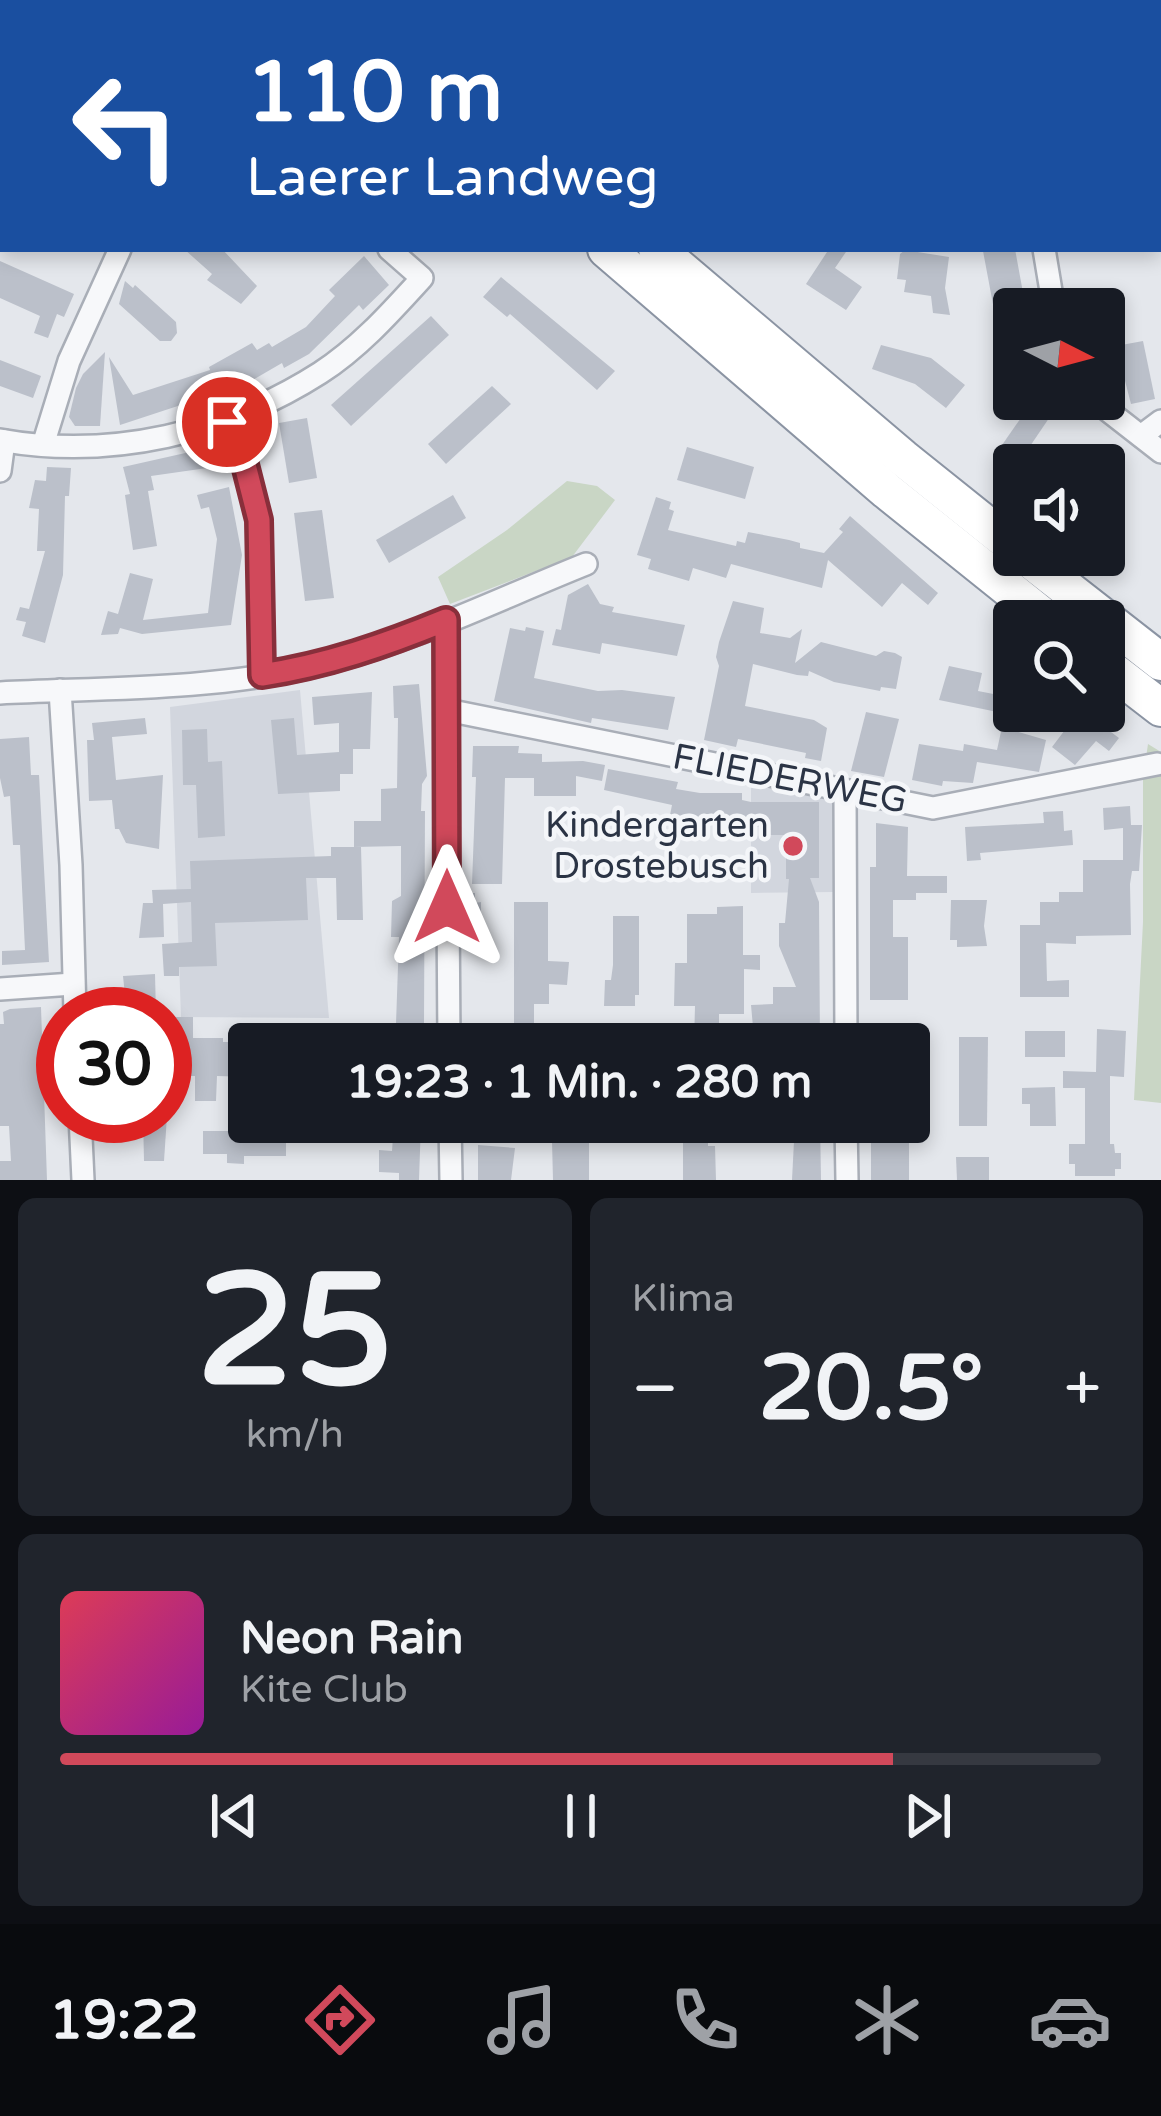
<!DOCTYPE html>
<html lang="de">
<head>
<meta charset="utf-8">
<style>
  body { margin:0; font-family:"Varela Round",sans-serif; background:#20242c; color:#f1f3f6; height:100vh; display:flex; flex-direction:column; font-size:45px; white-space:nowrap }
  * { box-sizing:border-box; margin:0 }
  p { font-size:39px; color:#9ea1a6 }
  .icon { flex:none; width:66px; height:66px; fill:none; stroke:currentColor; stroke-width:2; stroke-linecap:round; stroke-linejoin:round }
  .map { position:relative; height:1180px; overflow:hidden }
  .sheet { display:flex; flex-direction:column; gap:18px; padding:18px; background:#0d0f14; flex:1 }
  .sheet>* { flex:none }
  .guide { position:absolute; left:0px; top:0px; width:1161px; height:252px; box-shadow:0 6px 18px #0003; background:#1a4fa0; color:#fff; overflow:hidden }
  .needle { width:78px; rotate:96deg }
  .controls { position:absolute; left:993px; top:288px; display:grid; gap:24px }
  .controls a { display:grid; place-items:center; width:132px; height:132px; border-radius:12px; background:#171b24; box-shadow:0 6px 18px #0003; font-size:60px }
  .speed { position:absolute; left:36px; top:987px; display:flex; gap:24px; font-size:60px; font-weight:700; text-align:center }
  .speed>* { display:grid; place-content:center; width:156px; height:156px; border-radius:50%; background:#171b24; box-shadow:0 6px 18px #0003; line-height:1 }
  .speed .limit { border:18px solid #d22; background:#fff; color:#111 }
  .pin { position:absolute; display:grid; place-items:center; width:102px; height:102px; color:#fff; margin:-51px; border:6px solid #fff; border-radius:50%; box-shadow:0 3px 12px #0007 }
  .me { position:absolute; width:132px; margin:-66px; rotate:0deg; stroke-linejoin:round; filter:drop-shadow(0 0 9px #0008) }
  .turn { display:flex; align-items:center; gap:42px; height:252px; padding:0 48px; font-size:54px }
  .turn .icon { width:156px; height:156px; stroke-width:2.5 }
  .turn b { display:block; font-size:84px; line-height:102px }
  .big { font-size:90px; font-weight:800; line-height:1.1 }
  .sheet .widget { flex:1; display:flex; flex-direction:column; justify-content:center; gap:18px; min-width:0; padding:0 42px; border-radius:18px; background:#20242c }
  .sheet .dial { align-items:center; gap:0 }
  .dial b { font-size:156px; line-height:1 }
  .song { display:flex; align-items:center; gap:36px }
  .cover { width:144px; height:144px; border-radius:18px; background:linear-gradient(135deg,hsl(350 70% 55%),hsl(300 70% 35%)) }
  .played { height:12px; border-radius:6px; background:linear-gradient(90deg,#d1495b 80%,#363941 80%) }
  .keys { display:flex; justify-content:space-around; direction:ltr }
  .heat { display:flex; justify-content:space-between; align-items:center; font-size:66px; direction:ltr }
  .sheet .tiles { flex:1; display:grid; gap:18px; grid-template-columns:1fr 1fr }
  .widget:last-child { grid-column:span 2 }
  .trip { position:absolute; left:228px; top:1023px; width:702px; height:120px; border-radius:12px; background:#171b24; box-shadow:0 6px 18px #0003; font-weight:800; line-height:120px; text-align:center }
  .tab-bar { display:flex; height:192px; justify-content:space-around; align-items:center; background:#090b0e; color:#9ea1a6 }
  .tab-bar .icon { width:84px; height:84px }
  .tab-bar .current { color:#d1495b }
  .tab-bar b { font-size:54px; color:#f1f3f6 }
  .map>svg:first-child { display:block }
</style>
</head>
<body>
<div class="map">
<svg width="1161" height="1180" viewBox="0 0 1161 1180">
  <rect width="100%" height="100%" fill="#e4e7ec"/>
  <g fill="#d2d6de">
    <polygon points="300,690 329,1018 181,1017 170,707"/>
    <polygon points="751,781 834,799 834,892 751,893"/>
  </g>
  <g fill="#c9d6c5">
    <polygon points="567,481 597,486 615,500 572,557 450,604 438,577 507,530"/>
    <polygon points="1148,744 1161,752 1161,1103 1134,1100 1143,922 1143,779"/>
  </g>
  <g fill="#bbc0ca">
    <polygon points="184,249 222,249 257,286 241,304 207,280 212,274"/>
    <polygon points="829,249 848,249 835,268 862,287 846,310 806,284"/>
    <polygon points="993,249 1015,249 1026,309 1014,309 1014,378 1007,379 983,251"/>
    <polygon points="905,250 949,257 945,288 950,315 933,313 931,296 904,292 906,280 897,279 900,254"/>
    <polygon points="364,256 389,285 363,310 359,305 309,354 284,368 282,363 220,399 195,407 193,401 120,425 109,357 133,395 210,370 209,367 252,343 257,350 269,343 272,347 306,327 335,296 329,290"/>
    <polygon points="0,261 74,294 64,317 57,314 48,338 34,333 40,316 0,298"/>
    <polygon points="501,277 615,371 597,390 510,314 507,317 483,297"/>
    <polygon points="125,281 133,288 135,285 176,322 177,333 171,341 160,341 119,304"/>
    <polygon points="431,316 449,335 351,426 331,405"/>
    <polygon points="1143,341 1155,399 1131,404 1116,346"/>
    <polygon points="881,345 931,358 965,385 946,408 915,384 872,369"/>
    <polygon points="105,352 100,426 75,426 69,417 76,388 83,374"/>
    <polygon points="0,360 41,376 33,398 0,386"/>
    <polygon points="492,386 511,404 446,464 428,444"/>
    <polygon points="1034,399 1062,399 1022,458 1002,445"/>
    <polygon points="307,418 317,478 289,483 279,423"/>
    <polygon points="221,445 228,465 151,476 154,490 148,491 157,546 133,550 125,495 130,494 123,467"/>
    <polygon points="687,447 754,467 745,499 677,480"/>
    <polygon points="47,467 71,468 69,496 65,496 63,575 45,643 22,636 26,622 16,620 20,607 29,609 45,551 37,551 39,509 29,508 35,480 46,481"/>
    <polygon points="229,487 242,555 231,625 142,634 120,628 118,634 101,635 108,611 118,614 130,573 153,579 143,620 208,613 217,539 209,507 201,509 197,495"/>
    <polygon points="453,495 466,518 389,563 376,540"/>
    <polygon points="656,497 671,502 669,509 674,511 668,530 736,546 737,541 745,543 748,532 789,540 800,543 800,548 824,553 843,532 839,529 850,516 938,593 928,605 902,583 882,607 828,560 822,588 731,564 726,578 693,568 689,581 648,569 651,559 637,555"/>
    <polygon points="322,510 334,598 305,601 294,513"/>
    <polygon points="588,584 600,604 614,607 612,612 685,625 677,656 602,643 600,654 552,645 556,629 561,630 568,595"/>
    <polygon points="733,601 764,608 760,633 790,638 802,629 795,663 821,642 876,656 884,651 895,653 902,657 896,689 881,687 880,691 834,682 809,671 808,676 797,675 753,664 745,706 814,720 827,728 821,761 805,758 806,753 738,739 736,747 704,740 719,666 716,657 719,642"/>
    <polygon points="526,627 544,631 534,678 598,691 622,690 675,697 668,730 592,718 591,723 494,701 510,628 525,631"/>
    <polygon points="949,666 982,673 978,691 1014,698 1012,715 939,700"/>
    <polygon points="419,684 427,776 422,784 421,811 425,811 424,1024 396,1024 399,937 391,937 392,901 401,896 401,846 354,847 354,821 381,821 381,789 397,788 398,718 394,718 393,686"/>
    <polygon points="372,692 370,749 353,749 353,774 340,774 340,791 278,794 271,720 294,718 297,755 339,752 339,723 314,725 312,697"/>
    <polygon points="1056,711 1083,711 1119,738 1109,751 1096,741 1075,765 1052,747 1071,722"/>
    <polygon points="866,712 899,719 884,777 851,771"/>
    <polygon points="145,718 147,734 112,737 116,780 163,775 159,849 126,843 119,829 115,829 112,800 89,801 87,740 94,740 92,723"/>
    <polygon points="1002,727 1046,740 1039,772 977,762 973,783 943,781 942,786 912,780 919,744 963,751 964,744 997,750"/>
    <polygon points="207,729 208,762 222,761 225,836 198,838 196,785 183,785 182,730"/>
    <polygon points="29,737 31,775 39,775 49,962 2,965 2,951 25,950 20,845 13,845 10,796 4,797 0,778 0,739"/>
    <polygon points="473,746 519,746 518,753 542,754 542,762 583,761 605,765 602,781 576,776 576,796 534,796 534,778 505,778 502,884 472,884 476,777 472,777"/>
    <polygon points="608,769 678,782 676,789 700,793 742,793 742,800 751,802 819,802 819,878 810,878 819,902 820,1044 796,1044 795,1026 753,1027 751,1005 773,1004 773,987 796,987 779,946 779,923 785,923 789,879 786,879 786,835 762,835 762,827 742,827 742,819 670,815 672,805 604,790"/>
    <polygon points="1130,806 1131,825 1142,825 1139,871 1132,871 1130,884 1131,935 1076,936 1076,944 1046,943 1047,981 1069,980 1069,997 1020,997 1020,925 1040,925 1040,902 1059,902 1059,892 1083,892 1083,860 1123,860 1123,828 1104,830 1103,808"/>
    <polygon points="1063,811 1064,831 1072,830 1073,845 980,853 981,860 967,861 965,827 1044,823 1043,812"/>
    <polygon points="876,823 908,827 907,876 947,876 947,893 916,893 916,900 893,900 893,937 908,937 908,1000 870,1000 870,867 876,867"/>
    <polygon points="331,847 361,847 363,920 337,920 336,878 306,878 308,920 215,923 217,966 179,967 179,976 164,976 162,944 192,942 191,902 163,904 164,937 139,938 143,903 153,903 152,890 191,889 190,861 331,856"/>
    <polygon points="463,893 475,893 475,903 481,902 481,945 468,945"/>
    <polygon points="951,900 987,900 984,926 987,946 957,947 957,940 950,940"/>
    <polygon points="514,902 548,902 548,961 569,962 567,985 549,984 549,1004 534,1004 534,1027 514,1027"/>
    <polygon points="743,906 743,955 760,955 760,970 744,969 744,1014 719,1014 719,1044 694,1044 695,1006 674,1006 675,963 687,963 687,914 717,914 717,907"/>
    <polygon points="613,916 639,916 639,995 635,995 635,1006 604,1006 605,980 611,980 613,965"/>
    <polygon points="155,974 156,1014 127,1014 123,976"/>
    <polygon points="41,1007 47,1180 0,1180 0,1161 11,1161 9,1126 0,1126 0,1024 4,1024 3,1012 10,1009"/>
    <polygon points="165,1017 193,1017 193,1038 223,1038 223,1042 230,1042 230,1061 249,1061 249,1077 217,1076 216,1101 195,1101 195,1076 165,1076"/>
    <polygon points="1097,1029 1126,1031 1124,1077 1110,1076 1110,1144 1114,1144 1115,1153 1121,1153 1121,1169 1115,1169 1115,1176 1075,1176 1075,1164 1069,1164 1069,1144 1085,1144 1085,1088 1063,1088 1063,1071 1096,1072"/>
    <rect x="1025" y="1031" width="40" height="26"/>
    <polygon points="959,1037 988,1037 987,1126 959,1126"/>
    <polygon points="1055,1087 1056,1126 1030,1126 1030,1104 1022,1104 1022,1088"/>
    <polygon points="143,1116 167,1116 164,1161 144,1161"/>
    <polygon points="394,1122 421,1122 419,1180 399,1180 399,1173 379,1172 379,1150 392,1151"/>
    <polygon points="683,1122 708,1122 708,1146 715,1146 716,1180 683,1180"/>
    <polygon points="795,1122 820,1122 821,1180 792,1180"/>
    <polygon points="871,1122 902,1122 902,1135 909,1135 909,1180 871,1180"/>
    <polygon points="203,1131 232,1131 232,1135 286,1135 286,1156 244,1156 244,1164 227,1163 227,1154 203,1154"/>
    <polygon points="552,1141 589,1141 589,1180 553,1180"/>
    <polygon points="478,1145 515,1148 511,1180 478,1180"/>
    <polygon points="956,1157 989,1157 989,1180 957,1180"/>
  </g>
  <g fill="none" stroke-linecap="round" stroke-linejoin="round">
    <g stroke="#a9aeb7" stroke-width="26">
      <g id="street">
        <polyline points="127,0 130,3"/>
        <polyline points="939,3 941,0"/>
        <polyline points="1158,157 1161,157"/>
        <polyline points="1044,249 1054,309"/>
        <polyline points="1093,399 1161,452"/>
        <polyline points="227,421 243,457 259,520 261,675"/>
        <polyline points="1141,436 1161,421"/>
        <path d="M 0,440 C 111,460 226,433 320,373 C 359,348 391,312 422,278 L 389,249"/>
        <polyline points="43,445 69,361 120,249"/>
        <polyline points="0,471 4,441"/>
        <polyline points="446,620 449,1044"/>
        <polyline points="60,690 71,865 75,1014"/>
        <path d="M 0,693 C 102,688 211,690 311,667 C 406,645 496,600 586,564"/>
        <polyline points="447,710 933,808 1157,764"/>
        <polyline points="845,791 846,1044"/>
        <polyline points="0,989 73,984"/>
        <polyline points="80,1116 83,1180"/>
        <polyline points="450,1122 451,1180"/>
        <polyline points="846,1122 847,1180"/>
      </g>
    </g>
    <g stroke="#8b94a3" stroke-width="40">
      <g id="highway">
        <polyline points="323,0 326,3"/>
        <polyline points="377,0 380,3"/>
        <polyline points="606,249 887,491 1049,621"/>
        <polyline points="657,249 903,458 1014,547"/>
        <polyline points="1024,555 1161,662"/>
        <polyline points="1104,664 1161,708"/>
      </g>
    </g>
    <use href="#street" stroke="#f7f8fa" stroke-width="21"/>
    <use href="#highway" stroke="#fff" stroke-width="36"/>
  </g>
  <g fill="none" stroke-linecap="round" stroke-linejoin="round">
    <g stroke="#882f3b" stroke-width="30">
      <path id="route" d="M 227,422 L 243,457 L 259,520 L 262,675 C 327,665 385,645 446,620 L 447,907"/>
    </g>
    <use href="#route" stroke="#d1495b" stroke-width="21"/>
  </g>
  <circle fill="#d1495b" stroke="#f4f6f9" stroke-width="4.5" cx="793" cy="846" r="12"/>
  <g text-anchor="middle" dominant-baseline="central" stroke-width="9" stroke-linejoin="round" paint-order="stroke">
    <g font-size="36" fill="#2b3445" stroke="#f4f6f9">
      <text transform="translate(790 779) rotate(11)">FLIEDERWEG</text>
    </g>
    <g font-size="36" fill="#2b3445" stroke="#f4f6f9" text-anchor="end">
      <text x="769" y="825">Kindergarten<tspan x="769" dy="41">Drostebusch</tspan></text>
    </g>
  </g>
</svg>
<div class="controls">
<a><svg class="needle" viewBox="-14 -14 28 28"><path d="M0-13l5 13h-10z" fill="#e53935"/><path d="M0 13l5-13h-10z" fill="#9ea1a6"/></svg></a>
<a><svg class="icon" aria-label="sound" viewBox="0 0 24 24"><path d="M4 9h4l5-4v14l-5-4H4zM17 9q2 3 0 6"/></svg></a>
<a><svg class="icon" aria-label="search" viewBox="0 0 24 24"><circle cx="10" cy="10" r="6"/><path d="M15 15l6 6"/></svg></a>
</div>
<div class="speed"><div class="limit">30</div></div>
<div class="pin" style="left:227px;top:422px;background:#d93025"><svg class="icon" aria-label="arrive" viewBox="0 0 24 24"><path d="M6 21V4h12l-3 4 3 4H6"/></svg></div>
<svg class="me" style="left:447px;top:907px" viewBox="-20 -20 40 40"><path d="M0-17L14 15 0 8-14 15z" fill="#d1495b" stroke="#fff" stroke-width="4"/></svg>
<div class="trip">19:23 · 1 Min. · 280 m</div>
<div class="guide">
<div class="turn"><svg class="icon" aria-label="left" viewBox="0 0 24 24"><path d="M17 20v-9H6M10 6l-5 5 5 5"/></svg><div><b>110 m</b>Laerer Landweg</div></div>
</div>
</div>
<section class="sheet">
<div class="tiles">
<div class="widget dial"><b>25</b><p>km/h</p></div>
<div class="widget"><p>Klima</p>
<div class="heat"><a>−</a><b class="big">20.5°</b><a>+</a></div>
</div>
<div class="widget">
<div class="song"><i class="cover"></i><div><b>Neon Rain</b><p>Kite Club</p></div></div>
<div class="played"></div>
<div class="keys"><svg class="icon" aria-label="previous" viewBox="0 0 24 24"><path d="M18 5L8 12l10 7zM5 5v14"/></svg><svg class="icon" aria-label="pause" viewBox="0 0 24 24"><path d="M8 5v14M16 5v14"/></svg><svg class="icon" aria-label="next" viewBox="0 0 24 24"><path d="M6 5l10 7-10 7zM19 5v14"/></svg></div>
</div>
</div>
</section>
<nav class="tab-bar">
<b>19:22</b>
<svg class="icon current" aria-label="directions" viewBox="0 0 24 24"><path d="M12 3l9 9-9 9-9-9zM9 14v-3h6M13 9l2 2-2 2"/></svg>
<svg class="icon" aria-label="music" viewBox="0 0 24 24"><path d="M9 18V5l10-2v13"/><circle cx="6" cy="18" r="3"/><circle cx="16" cy="16" r="3"/></svg>
<svg class="icon" aria-label="phone" viewBox="0 0 24 24"><path d="M5 4h4l2 5-3 2q2 4 5 5l2-3 5 2v4C11 20 4 13 5 4z"/></svg>
<svg class="icon" aria-label="climate" viewBox="0 0 24 24"><path d="M12 3v18M4 7l16 10M4 17L20 7"/></svg>
<svg class="icon" aria-label="car" viewBox="0 0 24 24"><path d="M5 17H2v-5l4-1 3-4h7l3 4 3 1v5h-3M9 17h6M6 11h13"/><circle cx="7" cy="17" r="2"/><circle cx="17" cy="17" r="2"/></svg>
</nav>
</body>
</html>
